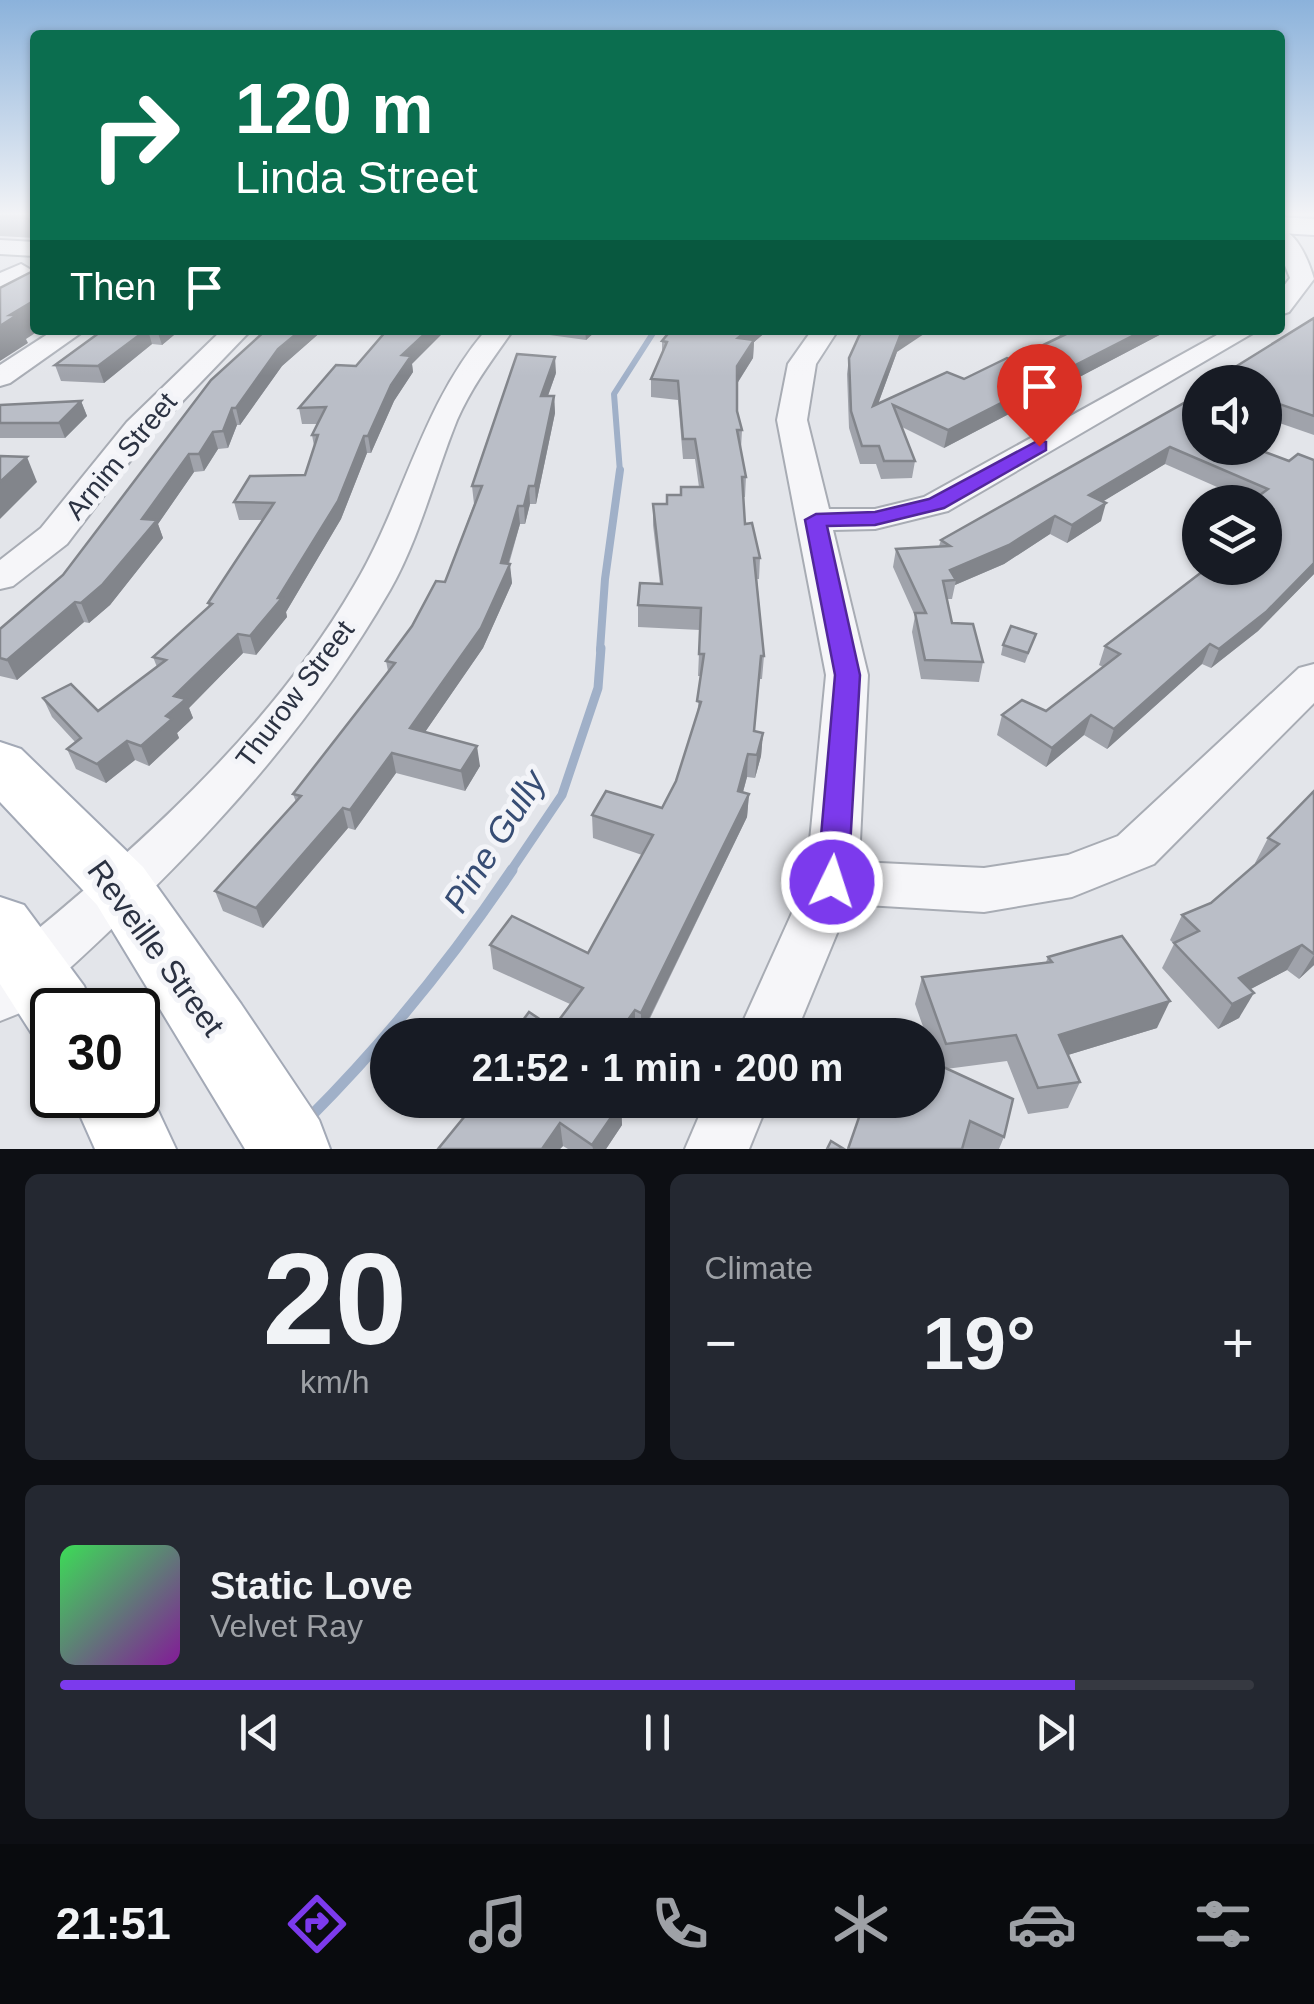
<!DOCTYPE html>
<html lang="en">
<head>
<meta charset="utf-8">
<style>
  body { margin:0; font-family:Arial,sans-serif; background:#242831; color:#f1f3f6; height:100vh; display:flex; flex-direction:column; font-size:38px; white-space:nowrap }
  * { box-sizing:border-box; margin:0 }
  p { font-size:32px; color:#9ea1a6 }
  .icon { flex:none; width:55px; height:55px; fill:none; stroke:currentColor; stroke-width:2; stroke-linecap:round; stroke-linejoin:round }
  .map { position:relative; height:1149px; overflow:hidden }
  .panel { display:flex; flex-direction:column; gap:25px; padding:25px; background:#0d0f14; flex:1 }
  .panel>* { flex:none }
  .hud { position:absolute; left:30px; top:30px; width:1255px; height:305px; border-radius:10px; box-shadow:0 2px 8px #0004; background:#0b6e4f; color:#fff; overflow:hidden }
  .controls { position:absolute; left:1182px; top:365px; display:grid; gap:20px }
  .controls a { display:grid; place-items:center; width:100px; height:100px; border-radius:50%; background:#171b24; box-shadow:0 2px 8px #0004; font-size:50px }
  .speed { position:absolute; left:30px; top:988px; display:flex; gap:20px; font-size:50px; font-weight:700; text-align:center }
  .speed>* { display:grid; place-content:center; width:130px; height:130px; border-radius:50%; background:#171b24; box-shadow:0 2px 8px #0004; line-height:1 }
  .speed .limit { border:5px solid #111; border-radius:15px; background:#fff; color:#111 }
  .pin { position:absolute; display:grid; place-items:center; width:85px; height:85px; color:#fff; margin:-102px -42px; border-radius:50% 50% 50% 0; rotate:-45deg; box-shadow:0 0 10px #0007 }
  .pin .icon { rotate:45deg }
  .me { position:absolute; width:110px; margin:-55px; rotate:4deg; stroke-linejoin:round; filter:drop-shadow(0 0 8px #0008) }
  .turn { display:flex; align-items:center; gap:35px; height:210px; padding:0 40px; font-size:45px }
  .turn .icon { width:130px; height:130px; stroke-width:2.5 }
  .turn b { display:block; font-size:70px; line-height:85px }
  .then { display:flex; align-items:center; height:95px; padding:0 40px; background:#0003; gap:20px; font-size:38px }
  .big { font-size:75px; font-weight:700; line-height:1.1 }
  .panel .card { flex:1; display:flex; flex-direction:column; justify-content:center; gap:15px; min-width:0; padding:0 35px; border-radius:15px; background:#242831 }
  .panel .dial { align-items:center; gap:0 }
  .dial b { font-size:130px; line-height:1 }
  .song { display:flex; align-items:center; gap:30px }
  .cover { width:120px; height:120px; border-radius:15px; background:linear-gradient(135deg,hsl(130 70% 55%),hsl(290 70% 35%)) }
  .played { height:10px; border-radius:5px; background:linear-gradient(90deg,#7c3aed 85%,#363941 85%) }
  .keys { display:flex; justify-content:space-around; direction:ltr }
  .heat { display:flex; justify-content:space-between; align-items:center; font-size:55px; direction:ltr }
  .panel .tiles { flex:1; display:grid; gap:25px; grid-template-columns:1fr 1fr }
  .card:last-child { grid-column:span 2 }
  .trip { position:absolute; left:370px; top:1018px; width:575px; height:100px; border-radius:50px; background:#171b24; box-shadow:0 2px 8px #0004; font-weight:700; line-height:100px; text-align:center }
  .tab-bar { display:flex; height:160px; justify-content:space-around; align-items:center; background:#090b0e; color:#9ea1a6 }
  .tab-bar .icon { width:70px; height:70px }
  .tab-bar .on { color:#7c3aed }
  .tab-bar b { font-size:45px; color:#f1f3f6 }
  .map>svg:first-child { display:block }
</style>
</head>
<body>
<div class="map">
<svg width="1314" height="1149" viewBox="0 0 1314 1149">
  <rect width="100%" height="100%" fill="#e3e5ea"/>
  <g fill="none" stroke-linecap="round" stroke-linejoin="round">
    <polyline stroke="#a0b0c8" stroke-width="6" points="620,472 614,394 655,330"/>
    <polyline stroke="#a0b0c8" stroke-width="8" points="600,650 605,579 620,470"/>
    <polyline stroke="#a0b0c8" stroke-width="9" points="510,872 562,795 598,688 601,648"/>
    <path stroke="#a0b0c8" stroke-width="11" d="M 309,1118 C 386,1041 451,960 512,870"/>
    <g stroke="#a8acb4" stroke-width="4">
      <g id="minor">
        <path d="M 1280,228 C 1298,234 1309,262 1314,279 L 1289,312 L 1280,315 L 1280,291 L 1290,278 L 1280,253 Z"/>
        <polygon points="0,240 35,242 35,256 0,254"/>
        <polygon points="21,264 33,271 0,289 0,273"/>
        <polygon points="54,330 85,330 10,383 0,386 0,365"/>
        <polygon points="222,330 251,330 149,436 67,544 13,586 0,589 0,560 41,528 127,422"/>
        <path d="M 486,330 L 513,330 C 492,360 472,386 457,420 C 434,477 420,537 390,590 C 295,755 161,888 20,1013 L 0,1021 L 0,960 C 131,854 268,734 354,586 C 404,502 421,406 486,330 Z"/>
        <polygon points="812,330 838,330 816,364 807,420 829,509 875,509 924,497 1226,330 1258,330 948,511 875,529 833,530 868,675 859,862 984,868 1068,855 1118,836 1299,668 1314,664 1314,703 1154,864 1072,897 984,912 849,904 795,1035 737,1035 806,882 826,675 777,420 788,364"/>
        <polygon points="706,1100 769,1100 749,1149 685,1149"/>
      </g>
    </g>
    <g stroke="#a3a9b6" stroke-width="4">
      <g id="major">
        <polygon points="1280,217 1314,219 1314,235 1280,233"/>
        <polygon points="0,742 21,749 143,867 241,1004 319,1120 330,1149 245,1149 97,905 0,802"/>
        <polygon points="0,897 24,905 84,986 94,1010 52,1010 52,1042 32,1034 0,984"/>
        <polygon points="138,1068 176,1149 95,1149 71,1095 138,1095"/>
      </g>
    </g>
    <use href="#minor" fill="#f6f6f9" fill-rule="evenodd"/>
    <use href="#major" fill="#fff" fill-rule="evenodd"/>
  </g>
  <g fill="#a0a3ab">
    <polygon points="0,215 35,215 35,238 0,236"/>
    <polygon points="1314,318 1314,435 1265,418 1265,382"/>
    <polygon points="103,330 180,330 162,345 152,344 104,383 61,381 55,365"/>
    <polygon points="266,330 323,330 282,366 240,425 237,425 228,448 218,449 204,471 194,472 158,524 163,538 110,605 89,623 84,622 17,680 0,676 0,629 63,575"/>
    <polygon points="535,330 597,330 586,340 535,333"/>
    <polygon points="671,330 768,330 754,342 753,358 737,384 737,411 742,430 741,449 746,477 745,497 743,497 745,524 760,558 759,579 757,579 764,656 762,679 759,679 754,731 763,733 761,756 755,778 747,777 743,792 749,794 747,817 642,1035 635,1033 634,1035 512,1035 553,1028 570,1004 493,969 490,945 588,953 642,855 593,838 592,815 662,808 676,781 697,716 701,676 698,676 700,630 638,627 638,605 660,584 653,525 653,504 667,504 699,487 695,459 683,459 678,400 651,397 651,379 662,354 662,341"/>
    <polygon points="1169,330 944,448 902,427 915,461 912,478 881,479 876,464 860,464 849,428 847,374 849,358 897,352 878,404 964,379 1012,360 1060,337 1060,334"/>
    <polygon points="412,364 413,372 394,401 371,453 367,453 341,519 286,612 287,617 256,655 243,653 189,708 193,718 177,733 179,738 149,766 135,760 106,783 76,769 67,749 76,743 52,717 43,698 98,711 157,667 153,657 209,607 208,603 262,520 239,520 234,502 305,475 314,446 312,435 318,424 302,424 299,408 356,366"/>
    <polygon points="556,373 548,396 554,396 555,413 536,504 530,504 525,524 520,524 509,564 512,583 483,648 425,732 480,766 465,791 396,773 355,830 348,828 263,928 223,911 215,891 296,802 293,794 388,671 386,661 445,582 474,504 472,486"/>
    <polygon points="1200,389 1200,448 1254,448 1314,574 1258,631 1211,668 1202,664 1107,749 1084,735 1046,767 997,735 1002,715 1046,711 1103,667 1099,665 1105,646 1265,568 1265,502 1251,502 1165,464 1103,501 1101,521 1067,543 1050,534 1004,564 955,585 952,599 947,599 952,623 983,662 979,682 921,679 912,632 915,616 893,567 896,549 939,546 941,540 1195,397 1197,391"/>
    <polygon points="81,401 87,416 65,438 0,438 0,405"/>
    <polygon points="1036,634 1025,663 1001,655 1003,645"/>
    <polygon points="1314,791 1314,965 1299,979 1287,970 1250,989 1239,1018 1218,1029 1162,968 1174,944 1170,940 1182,915 1211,903 1256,864 1255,863 1268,838"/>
    <polygon points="1048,957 1157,1028 1068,1055 1080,1082 1068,1108 1028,1114 1007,1061 946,1069 1004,1137 999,1149 848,1149 936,1064 928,1035 926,1035 915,1004 922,977 1046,962"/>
    <polygon points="621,1103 622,1125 606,1149 568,1149 563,1146 560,1149 438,1149"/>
  </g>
  <g fill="#82858b">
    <polygon points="35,300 35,330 40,330 26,339 28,343 0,361 0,326 10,315"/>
    <polygon points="146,330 148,330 152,344 104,383 98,366"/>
    <polygon points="157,330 180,330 162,345"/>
    <polygon points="301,330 323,330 282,366 240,425 236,408 278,349"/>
    <polygon points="429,330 446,330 412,364 413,372 394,401 371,453 368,436 402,355"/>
    <polygon points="585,330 597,330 586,340"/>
    <polygon points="748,330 768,330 754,342 753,358 736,385 738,338"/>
    <polygon points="909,330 930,330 897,352 871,423 873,406 900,336"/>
    <polygon points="1144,330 1169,330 944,448 948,430"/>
    <polygon points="555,357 556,373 542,412 541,396"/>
    <polygon points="554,396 555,413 536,504 535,486"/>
    <polygon points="81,401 87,416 65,438 59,423"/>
    <polygon points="232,408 237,425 228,448 223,431"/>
    <polygon points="213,432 218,449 204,471 199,454"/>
    <polygon points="364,436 367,453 341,519 286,612 287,617 256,655 250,636"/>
    <polygon points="1170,447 1165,464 1084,513 1089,495"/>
    <polygon points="189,454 194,472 158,524 163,538 110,605 89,623 81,603"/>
    <polygon points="27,457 37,482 0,519 0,482"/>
    <polygon points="529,486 530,504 525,524 524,506"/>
    <polygon points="1106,503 1101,521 1067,543 1072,525"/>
    <polygon points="518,506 520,524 506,571 510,564 512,583 483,648 414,748 410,728 501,563"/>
    <polygon points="1055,516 1050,534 1004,564 955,585 956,580 950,570"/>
    <polygon points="1314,563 1314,574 1258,631 1211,668 1219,649"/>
    <polygon points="75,602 84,622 17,680 7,660"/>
    <polygon points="238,634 243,653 189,708 193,718 177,733 179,738 149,766 141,746 166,716 174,696"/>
    <polygon points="1210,644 1202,664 1107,749 1114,729"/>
    <polygon points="1091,715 1084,735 1046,767 1052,748"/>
    <polygon points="763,733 761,756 755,778 757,755"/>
    <polygon points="127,741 135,760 106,783 97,764"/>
    <polygon points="477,746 480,766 465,791 461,771"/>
    <polygon points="392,753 396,773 355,830 350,810"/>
    <polygon points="748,754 747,777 737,814 738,791"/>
    <polygon points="749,794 747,817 641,1035 641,1013"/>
    <polygon points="343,808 348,828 263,928 256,908"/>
    <polygon points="1302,945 1287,970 1228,1001 1239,978"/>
    <polygon points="1314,955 1314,965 1299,979"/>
    <polygon points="1254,993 1239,1018 1218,1029 1232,1004"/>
    <polygon points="1170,1001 1157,1028 1048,1061 1059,1035"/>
    <polygon points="635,1010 635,1033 634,1035 617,1035"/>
    <polygon points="621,1103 622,1125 606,1149 593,1149 592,1145"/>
    <polygon points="560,1123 563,1146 560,1149 542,1149"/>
  </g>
  <g fill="#babec7" stroke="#82858b" stroke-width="2.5">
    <polygon points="0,215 35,215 35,223 32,225 28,218 0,216"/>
    <polygon points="35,270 35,300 10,315 17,315 0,326 0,288"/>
    <polygon points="1314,318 1314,416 1265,399 1265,382 1211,382"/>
    <polygon points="103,330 146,330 98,366 55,365"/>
    <polygon points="266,330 301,330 278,349 236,408 232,408 223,431 213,432 199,454 189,454 142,519 157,520 102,585 81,603 75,602 7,660 0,658 0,629 63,575 211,380"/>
    <polygon points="387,330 429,330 402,355 411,356 391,385 368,436 364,436 338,501 278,598 282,598 250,636 238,634 174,696 186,699 166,716 172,719 141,746 127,741 97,764 67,749 81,738 43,698 71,684 98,711 166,660 153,657 212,604 208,603 274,503 234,502 250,476 305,475 318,435 312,435 326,407 299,408 336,365 356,366"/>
    <polygon points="671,330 748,330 738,338 754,340 737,366 737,411 742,430 737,430 746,477 742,477 745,524 752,523 760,558 754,558 764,656 761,656 754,731 763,733 757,755 748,754 738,791 749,794 641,1013 635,1010 617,1035 512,1035 529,1012 553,1028 583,988 490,945 512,916 588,953 653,835 592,815 606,791 662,808 676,781 701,702 697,701 704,654 699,654 701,608 638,605 640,583 662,584 653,504 667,504 667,495 681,495 681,487 703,487 695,439 683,439 678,381 651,379 667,342 662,341"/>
    <polygon points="864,330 909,330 900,336 873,406 947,372 964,379 1007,358 1012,360 1064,335 1060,334 1067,330 1144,330 948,430 893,405 915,461 884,461 879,446 862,446 851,411 849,358 859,336"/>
    <polygon points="517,354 555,357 541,396 554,396 535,486 529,486 524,506 518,506 501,563 510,564 481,628 410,728 477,746 461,771 392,753 350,810 343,808 256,908 215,891 301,796 293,794 395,663 386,661 412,626 436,581 445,582 482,486 472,486"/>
    <polygon points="1200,394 1200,448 1254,448 1289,461 1298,454 1314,460 1314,563 1266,612 1219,649 1210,644 1114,729 1091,715 1052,748 1002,715 1022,700 1046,711 1120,654 1105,646 1207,568 1265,568 1265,523 1268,521 1265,519 1265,516 1273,509 1265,505 1265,502 1253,500 1268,489 1170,447 1089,495 1106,503 1072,525 1055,516 1009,545 950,570 956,580 943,581 952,623 973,624 983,662 925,660 915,613 926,613 896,549 950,546 941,540"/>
    <polygon points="81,401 59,423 0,423 0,405"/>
    <polygon points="0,456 27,457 0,482"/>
    <polygon points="1011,626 1036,634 1028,653 1003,645"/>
    <polygon points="1314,791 1314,954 1302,945 1239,978 1254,993 1232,1004 1174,943 1199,931 1182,915 1211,903 1279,844 1268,838"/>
    <polygon points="1122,936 1170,1001 1059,1035 1080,1082 1038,1088 1016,1035 946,1044 922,977 1052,962 1048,957"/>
    <polygon points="928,1060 1013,1099 1004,1137 970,1121 962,1149 848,1149 865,1100 928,1100"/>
    <polygon points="478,1100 616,1100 621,1103 592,1145 560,1123 542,1149 438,1149"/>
    <polygon points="831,1141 844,1149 827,1149"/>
  </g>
  <linearGradient id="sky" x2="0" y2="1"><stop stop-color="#8bb2db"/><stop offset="0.57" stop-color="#f2f3f6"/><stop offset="1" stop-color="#f2f3f6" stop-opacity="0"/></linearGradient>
  <rect width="1314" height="376" fill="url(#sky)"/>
  <polygon fill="#7c3aed" stroke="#51269a" stroke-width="2.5" points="1039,440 1046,442 1046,450 944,508 875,525 827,526 860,675 848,882 844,891 832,895 821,891 817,882 835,675 805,520 816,514 875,512 929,499"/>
  <g text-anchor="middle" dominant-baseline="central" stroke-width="10" stroke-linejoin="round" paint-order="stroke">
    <g font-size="28" fill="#2b3242" stroke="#f3f4f8">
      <text transform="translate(121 456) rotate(-50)">Arnim Street</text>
      <text transform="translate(295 694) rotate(-53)">Thurow Street</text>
    </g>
    <g font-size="32" fill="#2b3242" stroke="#f3f4f8">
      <text transform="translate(156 948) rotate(54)">Reveille Street</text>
    </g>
    <g font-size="35" font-style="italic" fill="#374d74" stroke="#f3f4f8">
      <text transform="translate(494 841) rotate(-58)">Pine Gully</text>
    </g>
  </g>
</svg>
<div class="controls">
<a><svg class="icon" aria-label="sound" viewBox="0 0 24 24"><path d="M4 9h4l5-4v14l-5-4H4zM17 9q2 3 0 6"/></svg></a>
<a><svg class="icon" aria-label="layers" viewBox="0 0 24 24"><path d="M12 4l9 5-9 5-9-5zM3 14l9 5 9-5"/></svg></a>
</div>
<div class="speed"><div class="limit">30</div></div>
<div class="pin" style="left:1039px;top:446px;background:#d93025"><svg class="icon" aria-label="arrive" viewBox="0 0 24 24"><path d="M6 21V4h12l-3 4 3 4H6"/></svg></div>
<svg class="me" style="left:832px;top:882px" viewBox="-20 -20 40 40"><circle r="17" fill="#7c3aed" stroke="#fff" stroke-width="3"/><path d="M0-11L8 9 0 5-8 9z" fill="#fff"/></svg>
<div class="trip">21:52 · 1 min · 200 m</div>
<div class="hud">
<div class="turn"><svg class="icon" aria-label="right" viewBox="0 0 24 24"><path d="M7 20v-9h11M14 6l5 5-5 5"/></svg><div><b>120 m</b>Linda Street</div></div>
<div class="then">Then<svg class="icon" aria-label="arrive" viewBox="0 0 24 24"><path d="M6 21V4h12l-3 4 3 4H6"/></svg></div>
</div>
</div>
<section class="panel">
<div class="tiles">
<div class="card dial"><b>20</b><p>km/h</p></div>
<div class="card"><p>Climate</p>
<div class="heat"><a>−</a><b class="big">19°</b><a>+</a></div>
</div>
<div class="card">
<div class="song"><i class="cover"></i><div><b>Static Love</b><p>Velvet Ray</p></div></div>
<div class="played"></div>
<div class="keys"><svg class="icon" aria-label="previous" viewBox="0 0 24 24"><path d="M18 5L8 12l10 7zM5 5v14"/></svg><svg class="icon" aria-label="pause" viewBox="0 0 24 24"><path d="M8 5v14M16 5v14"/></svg><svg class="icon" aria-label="next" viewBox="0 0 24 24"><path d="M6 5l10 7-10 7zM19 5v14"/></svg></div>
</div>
</div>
</section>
<nav class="tab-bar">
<b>21:51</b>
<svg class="icon on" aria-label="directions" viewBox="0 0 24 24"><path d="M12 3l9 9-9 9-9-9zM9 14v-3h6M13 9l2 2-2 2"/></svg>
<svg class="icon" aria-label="music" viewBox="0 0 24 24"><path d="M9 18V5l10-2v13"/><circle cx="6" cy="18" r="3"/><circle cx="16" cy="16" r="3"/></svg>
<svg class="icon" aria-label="phone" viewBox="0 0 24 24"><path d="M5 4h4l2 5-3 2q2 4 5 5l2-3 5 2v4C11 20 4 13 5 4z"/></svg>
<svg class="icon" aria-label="climate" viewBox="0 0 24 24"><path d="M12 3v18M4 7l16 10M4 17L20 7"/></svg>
<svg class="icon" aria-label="car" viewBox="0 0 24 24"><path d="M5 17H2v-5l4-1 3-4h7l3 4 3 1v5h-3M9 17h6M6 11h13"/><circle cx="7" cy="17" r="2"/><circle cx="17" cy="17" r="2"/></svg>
<svg class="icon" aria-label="filters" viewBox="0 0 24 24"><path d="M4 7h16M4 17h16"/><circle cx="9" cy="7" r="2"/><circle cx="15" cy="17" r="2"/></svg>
</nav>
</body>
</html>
